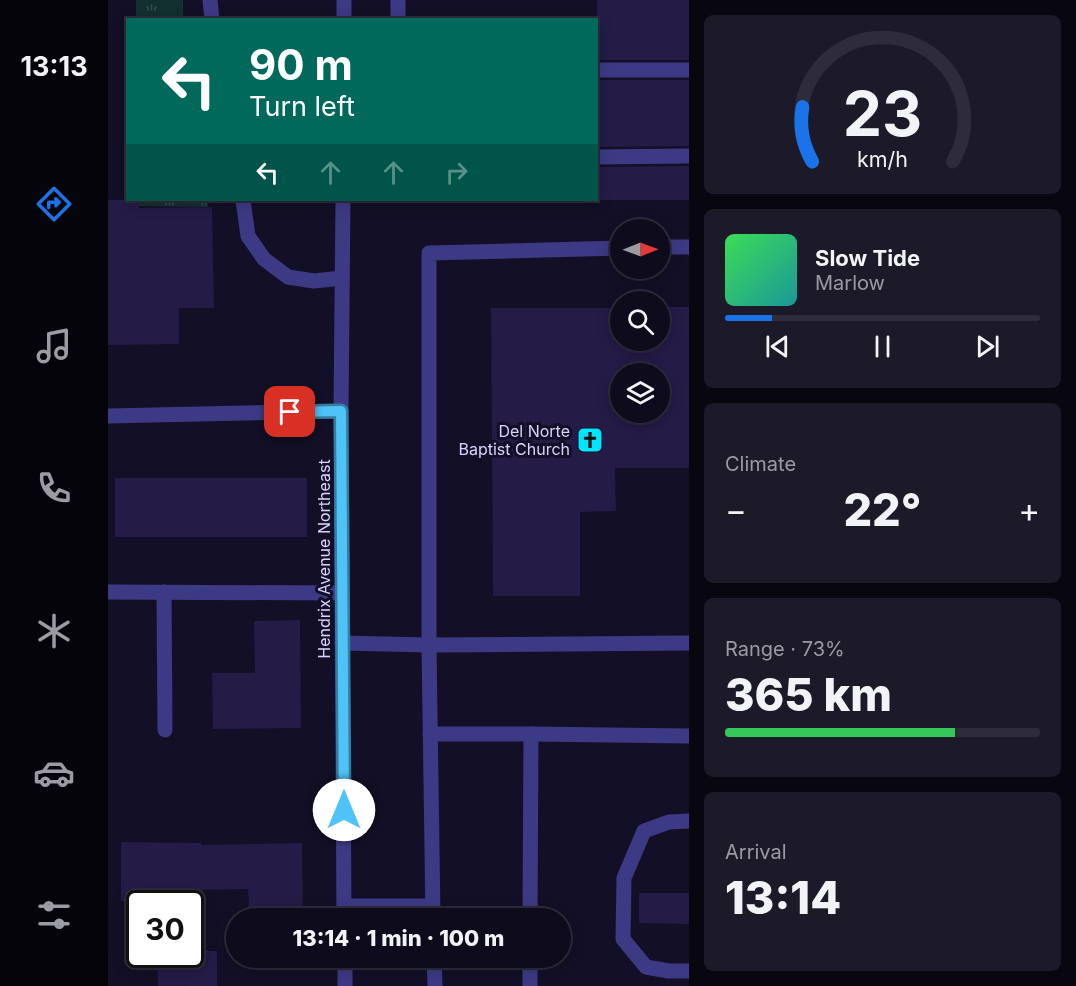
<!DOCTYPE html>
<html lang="en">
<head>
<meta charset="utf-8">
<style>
  body { margin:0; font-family:Inter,sans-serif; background:#1c1929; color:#f1f3f6; height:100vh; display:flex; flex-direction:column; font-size:22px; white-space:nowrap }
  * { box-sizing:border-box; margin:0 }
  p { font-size:20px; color:#9b9ba3 }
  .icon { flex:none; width:33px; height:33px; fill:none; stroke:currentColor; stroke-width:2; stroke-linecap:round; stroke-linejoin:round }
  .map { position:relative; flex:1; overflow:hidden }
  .side { display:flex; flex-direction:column; gap:15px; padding:15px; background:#08060f; width:387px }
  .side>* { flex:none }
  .top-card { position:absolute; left:18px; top:18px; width:472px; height:183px; border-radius:0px; box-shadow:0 3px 15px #0003,0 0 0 2px #2e2b3b; background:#00695c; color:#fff; overflow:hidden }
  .needle { width:39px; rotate:89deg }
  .buttons { position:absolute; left:502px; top:219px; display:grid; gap:12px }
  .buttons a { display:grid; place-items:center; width:60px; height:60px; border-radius:50%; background:#0e0b1c; box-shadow:0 3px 15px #0003,0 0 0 2px #2e2b3b; font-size:30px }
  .speed { position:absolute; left:18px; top:890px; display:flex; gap:12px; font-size:30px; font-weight:700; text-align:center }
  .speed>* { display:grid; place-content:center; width:78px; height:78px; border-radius:50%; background:#0e0b1c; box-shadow:0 3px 15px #0003,0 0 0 2px #2e2b3b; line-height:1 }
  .speed .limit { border:3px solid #111; border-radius:9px; background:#fff; color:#111 }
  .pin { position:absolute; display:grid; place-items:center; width:51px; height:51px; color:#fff; margin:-26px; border-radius:12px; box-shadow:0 3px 9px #0006 }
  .me { position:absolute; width:66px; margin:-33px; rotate:0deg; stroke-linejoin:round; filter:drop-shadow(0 0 4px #0008) }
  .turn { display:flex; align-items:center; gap:21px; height:126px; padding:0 24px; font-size:27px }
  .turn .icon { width:78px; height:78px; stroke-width:2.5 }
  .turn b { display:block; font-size:42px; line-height:51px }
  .lanes { display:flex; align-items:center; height:57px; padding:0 24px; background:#0003; justify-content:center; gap:30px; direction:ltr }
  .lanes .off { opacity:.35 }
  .big { font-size:45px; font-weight:800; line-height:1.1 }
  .side .card { flex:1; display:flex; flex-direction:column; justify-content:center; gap:9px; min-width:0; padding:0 21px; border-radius:9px; background:#1c1929 }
  .side .dial { align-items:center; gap:0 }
  .dial svg { height:156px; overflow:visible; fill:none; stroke:#2e2b3b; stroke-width:7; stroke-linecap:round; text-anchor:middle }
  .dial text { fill:#f1f3f6; stroke:none }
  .song { display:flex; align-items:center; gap:18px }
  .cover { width:72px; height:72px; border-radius:9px; background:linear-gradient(135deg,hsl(130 70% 55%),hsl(180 70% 35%)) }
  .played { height:6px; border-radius:3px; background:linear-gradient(90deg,#1a73e8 15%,#2e2b3b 15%) }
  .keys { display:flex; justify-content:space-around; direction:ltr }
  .heat { display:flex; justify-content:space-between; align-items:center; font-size:33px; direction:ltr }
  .charge { height:9px; border-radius:4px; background:linear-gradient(90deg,#34c759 73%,#2e2b3b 0) }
  .trip { position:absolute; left:118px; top:908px; width:345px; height:60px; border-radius:30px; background:#0e0b1c; box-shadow:0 3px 15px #0003,0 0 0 2px #2e2b3b; font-weight:800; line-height:60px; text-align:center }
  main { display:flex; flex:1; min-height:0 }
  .tabs { display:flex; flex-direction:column; width:108px; justify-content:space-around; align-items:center; background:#06040b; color:#9b9ba3 }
  .tabs .icon { width:42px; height:42px }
  .tabs .active { color:#1a73e8 }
  .tabs b { font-size:27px; color:#f1f3f6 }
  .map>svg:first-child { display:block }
</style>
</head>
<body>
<main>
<nav class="tabs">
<b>13:13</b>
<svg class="icon active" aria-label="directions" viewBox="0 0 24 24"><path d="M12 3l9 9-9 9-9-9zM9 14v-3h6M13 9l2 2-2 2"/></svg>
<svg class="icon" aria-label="music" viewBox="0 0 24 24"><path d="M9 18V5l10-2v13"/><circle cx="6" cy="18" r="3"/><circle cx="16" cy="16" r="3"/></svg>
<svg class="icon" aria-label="phone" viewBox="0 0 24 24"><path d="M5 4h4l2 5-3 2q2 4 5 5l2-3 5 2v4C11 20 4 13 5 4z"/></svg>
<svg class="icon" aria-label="climate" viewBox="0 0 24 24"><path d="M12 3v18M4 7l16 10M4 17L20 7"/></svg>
<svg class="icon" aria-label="car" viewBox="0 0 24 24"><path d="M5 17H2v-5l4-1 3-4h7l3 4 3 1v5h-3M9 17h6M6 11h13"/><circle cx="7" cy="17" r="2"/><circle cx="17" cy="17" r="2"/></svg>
<svg class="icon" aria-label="filters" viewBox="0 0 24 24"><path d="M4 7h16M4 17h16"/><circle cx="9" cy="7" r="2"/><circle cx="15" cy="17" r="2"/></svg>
</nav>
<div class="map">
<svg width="581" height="986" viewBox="0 0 581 986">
  <defs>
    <pattern id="grass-tufts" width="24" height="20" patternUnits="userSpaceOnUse" patternTransform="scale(1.5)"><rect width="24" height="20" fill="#12302f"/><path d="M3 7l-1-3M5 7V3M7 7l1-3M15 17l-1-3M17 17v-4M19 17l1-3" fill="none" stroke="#344d4e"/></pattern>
  </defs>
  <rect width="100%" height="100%" fill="#130f26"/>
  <g fill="url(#grass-tufts)">
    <rect x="28" y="0" width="47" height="19"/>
    <polygon points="31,200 100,200 100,207 31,206"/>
  </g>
  <g fill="#241b47" fill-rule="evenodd">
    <rect x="489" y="0" width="92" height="60"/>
    <polygon points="489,80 581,80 581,146 489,147"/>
    <polygon points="581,166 581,200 489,200 489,167"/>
    <polygon points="0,200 31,200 31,208 104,207 106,308 71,308 71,344 0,345"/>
    <path d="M 552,307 L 581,307 L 581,468 L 507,468 L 508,511 L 472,512 L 472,596 L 385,596 L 383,308 L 513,308 L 513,340 L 552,340 ZM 513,374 L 552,374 L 552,412 L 513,412 Z"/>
    <rect x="7" y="478" width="192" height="59"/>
    <polygon points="192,620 193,728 105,729 104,673 147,673 146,621"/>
    <polygon points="13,842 93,843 93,845 194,843 195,918 141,918 140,889 92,890 92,903 33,903 33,901 13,901"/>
    <polygon points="531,893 581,893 581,924 531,923"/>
    <polygon points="82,951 109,951 109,986 50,986 50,954 82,954"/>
  </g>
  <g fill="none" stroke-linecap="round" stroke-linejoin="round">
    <g stroke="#3d3a85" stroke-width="15">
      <polyline points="102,0 104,20"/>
      <polyline points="236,20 236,0"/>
      <polyline points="290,20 290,0"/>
      <polyline points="489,70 581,70"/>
      <polyline points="489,157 581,156"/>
      <polyline points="135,200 140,236 156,259 180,277 206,281 234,278"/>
      <polyline points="235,200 233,411 236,918"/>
      <polyline points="552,247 581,247"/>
      <polyline points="0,416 233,411"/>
      <polyline points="0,592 234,593"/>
      <polyline points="56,592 57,730"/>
      <polyline points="234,643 321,645 581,643"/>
      <polyline points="322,734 423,734 422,918"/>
      <polyline points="423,734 581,736"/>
      <polyline points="581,821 561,822 536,831 516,878 515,939 538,967 561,971 581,971"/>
      <polyline points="236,906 324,906"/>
      <polyline points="325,918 321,645 321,253 513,248"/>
      <polyline points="237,957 237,986"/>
      <polyline points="326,957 327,986"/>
      <polyline points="422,986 422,957"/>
    </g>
  </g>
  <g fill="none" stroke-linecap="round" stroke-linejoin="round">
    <g stroke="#337fa1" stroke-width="15">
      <polyline id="route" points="182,412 233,411 236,810"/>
    </g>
    <use href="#route" stroke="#4fc3f7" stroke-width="10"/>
  </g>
  <defs>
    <g id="church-square" transform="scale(1.35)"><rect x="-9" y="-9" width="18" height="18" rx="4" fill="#00e5ff" stroke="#130f26"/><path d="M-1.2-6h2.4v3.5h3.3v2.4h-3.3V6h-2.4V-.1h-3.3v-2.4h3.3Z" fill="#111"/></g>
  </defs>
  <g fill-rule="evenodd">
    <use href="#church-square" x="482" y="440"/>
  </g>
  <g text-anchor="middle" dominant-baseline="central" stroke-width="6" stroke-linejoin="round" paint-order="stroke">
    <g font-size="16" fill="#d9d4ff" stroke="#130f26" text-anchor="end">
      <text x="462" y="431">Del Norte<tspan x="462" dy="18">Baptist Church</tspan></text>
    </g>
    <g font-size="16" fill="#d9d4ff" stroke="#130f26">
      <text transform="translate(216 559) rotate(-90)">Hendrix Avenue Northeast</text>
    </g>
  </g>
</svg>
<div class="buttons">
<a><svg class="needle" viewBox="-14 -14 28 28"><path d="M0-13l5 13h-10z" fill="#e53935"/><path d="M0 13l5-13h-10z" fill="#9b9ba3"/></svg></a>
<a><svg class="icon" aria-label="search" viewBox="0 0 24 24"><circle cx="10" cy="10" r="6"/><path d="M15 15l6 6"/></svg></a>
<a><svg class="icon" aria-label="layers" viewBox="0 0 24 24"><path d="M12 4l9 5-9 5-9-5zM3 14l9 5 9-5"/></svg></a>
</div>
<div class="speed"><div class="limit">30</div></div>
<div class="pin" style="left:182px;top:412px;background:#d93025"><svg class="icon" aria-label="arrive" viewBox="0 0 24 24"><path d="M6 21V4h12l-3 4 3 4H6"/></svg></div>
<svg class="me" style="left:236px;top:810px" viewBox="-20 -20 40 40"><circle r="19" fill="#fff"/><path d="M0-13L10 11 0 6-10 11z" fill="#4fc3f7"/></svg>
<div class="trip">13:14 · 1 min · 100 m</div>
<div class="top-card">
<div class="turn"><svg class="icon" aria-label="left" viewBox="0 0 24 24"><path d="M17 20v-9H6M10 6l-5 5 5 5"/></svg><div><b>90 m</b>Turn left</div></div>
<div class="lanes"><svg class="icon" aria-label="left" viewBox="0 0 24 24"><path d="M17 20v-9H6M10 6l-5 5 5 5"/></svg><svg class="icon off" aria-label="ahead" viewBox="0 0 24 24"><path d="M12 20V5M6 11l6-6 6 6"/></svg><svg class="icon off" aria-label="ahead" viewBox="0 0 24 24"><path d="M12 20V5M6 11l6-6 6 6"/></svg><svg class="icon off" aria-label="right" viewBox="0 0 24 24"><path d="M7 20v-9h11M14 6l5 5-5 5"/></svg></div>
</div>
</div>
<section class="side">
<div class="card dial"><svg viewBox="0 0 100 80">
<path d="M14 69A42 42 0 1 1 86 69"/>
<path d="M14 69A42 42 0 0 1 9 41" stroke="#1a73e8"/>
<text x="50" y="56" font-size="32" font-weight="700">23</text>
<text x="50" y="72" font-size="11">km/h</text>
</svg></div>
<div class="card">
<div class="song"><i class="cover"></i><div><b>Slow Tide</b><p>Marlow</p></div></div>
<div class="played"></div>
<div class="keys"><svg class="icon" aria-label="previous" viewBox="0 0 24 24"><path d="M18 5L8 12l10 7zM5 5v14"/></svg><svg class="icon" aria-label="pause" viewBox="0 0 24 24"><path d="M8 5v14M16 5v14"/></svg><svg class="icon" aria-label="next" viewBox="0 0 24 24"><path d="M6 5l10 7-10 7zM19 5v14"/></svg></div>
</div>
<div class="card"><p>Climate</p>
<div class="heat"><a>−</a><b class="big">22°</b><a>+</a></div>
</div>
<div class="card"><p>Range · 73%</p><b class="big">365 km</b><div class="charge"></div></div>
<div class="card"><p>Arrival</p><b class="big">13:14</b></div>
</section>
</main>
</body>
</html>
